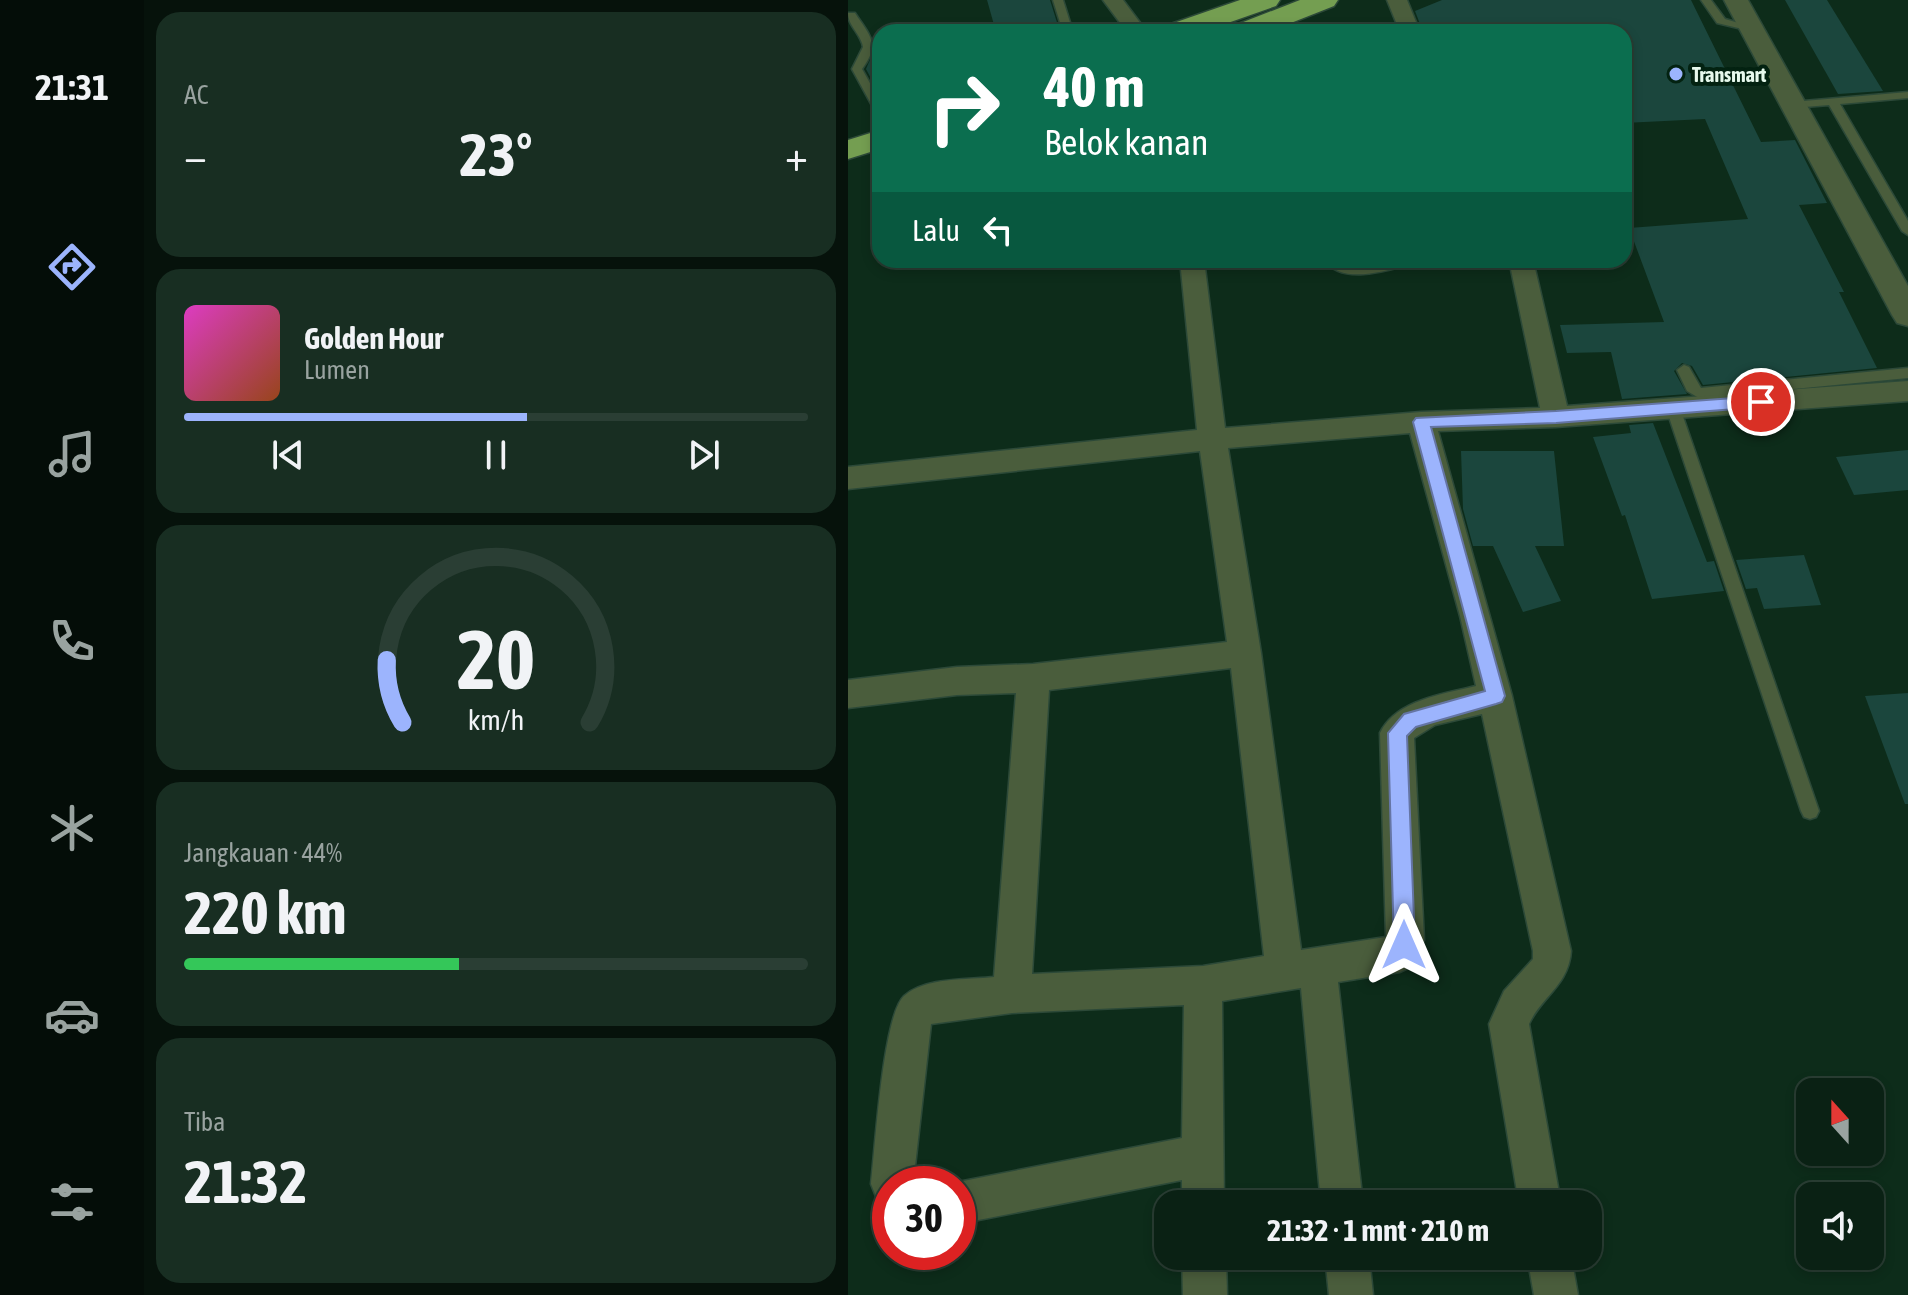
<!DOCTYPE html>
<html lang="id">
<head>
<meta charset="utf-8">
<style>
  body { margin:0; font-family:"Asap Condensed",sans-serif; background:#182e22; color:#f1f3f6; height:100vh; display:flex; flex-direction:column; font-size:30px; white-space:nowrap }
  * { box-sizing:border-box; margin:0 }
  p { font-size:26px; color:#99a3a0 }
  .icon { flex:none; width:44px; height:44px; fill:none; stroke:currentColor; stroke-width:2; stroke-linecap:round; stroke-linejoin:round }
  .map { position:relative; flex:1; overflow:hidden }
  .sheet { display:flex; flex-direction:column; gap:12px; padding:12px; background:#06120b; width:704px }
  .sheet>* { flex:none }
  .banner { position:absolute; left:24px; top:24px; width:760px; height:244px; border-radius:24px; box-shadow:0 4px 12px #0003,0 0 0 2px #2a3e34; background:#0b6e4f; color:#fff; overflow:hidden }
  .needle { width:52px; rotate:339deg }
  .tools { position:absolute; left:948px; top:1078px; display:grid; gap:16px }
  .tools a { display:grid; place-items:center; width:88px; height:88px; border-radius:16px; background:#0a2114; box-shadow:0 4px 12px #0003,0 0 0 2px #2a3e34; font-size:40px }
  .speed { position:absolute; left:24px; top:1166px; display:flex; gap:16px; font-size:40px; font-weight:700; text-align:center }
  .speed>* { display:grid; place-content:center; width:104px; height:104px; border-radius:50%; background:#0a2114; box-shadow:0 4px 12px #0003,0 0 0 2px #2a3e34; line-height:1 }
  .speed .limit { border:12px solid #d22; background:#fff; color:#111 }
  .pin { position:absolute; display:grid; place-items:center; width:68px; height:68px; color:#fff; margin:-34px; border:4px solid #fff; border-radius:50%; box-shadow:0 2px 8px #0007 }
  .me { position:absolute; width:88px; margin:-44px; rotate:0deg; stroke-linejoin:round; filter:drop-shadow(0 0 6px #0008) }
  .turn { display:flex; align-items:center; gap:28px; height:168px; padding:0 40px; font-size:36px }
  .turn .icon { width:104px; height:104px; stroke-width:2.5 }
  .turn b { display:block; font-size:56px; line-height:68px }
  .then { display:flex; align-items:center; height:76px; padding:0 40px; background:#0003; gap:16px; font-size:30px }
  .big { font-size:60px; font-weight:700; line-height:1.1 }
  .sheet .card { flex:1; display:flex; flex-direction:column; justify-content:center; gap:12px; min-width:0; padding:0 28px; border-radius:24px; background:#182e22 }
  .sheet .dial { align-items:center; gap:0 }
  .dial svg { height:208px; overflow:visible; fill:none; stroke:#2a3e34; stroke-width:7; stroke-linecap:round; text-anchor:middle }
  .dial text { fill:#f1f3f6; stroke:none }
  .song { display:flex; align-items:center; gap:24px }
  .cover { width:96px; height:96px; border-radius:12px; background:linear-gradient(135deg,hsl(310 70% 55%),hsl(20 70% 35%)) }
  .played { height:8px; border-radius:4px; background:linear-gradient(90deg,#9cb4fd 55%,#2a3e34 55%) }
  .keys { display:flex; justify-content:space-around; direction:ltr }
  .heat { display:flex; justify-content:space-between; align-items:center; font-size:44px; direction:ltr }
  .charge { height:12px; border-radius:6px; background:linear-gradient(90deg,#34c759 44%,#2a3e34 0) }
  .trip { position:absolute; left:306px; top:1190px; width:448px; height:80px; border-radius:24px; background:#0a2114; box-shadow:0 4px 12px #0003,0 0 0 2px #2a3e34; font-weight:700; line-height:80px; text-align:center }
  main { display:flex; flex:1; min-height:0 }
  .menu { display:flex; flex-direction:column; width:144px; justify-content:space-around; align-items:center; background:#040d08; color:#99a3a0 }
  .menu .icon { width:56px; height:56px }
  .menu .selected { color:#9cb4fd }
  .menu b { font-size:36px; color:#f1f3f6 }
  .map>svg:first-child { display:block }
</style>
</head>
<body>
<main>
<nav class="menu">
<b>21:31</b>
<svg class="icon selected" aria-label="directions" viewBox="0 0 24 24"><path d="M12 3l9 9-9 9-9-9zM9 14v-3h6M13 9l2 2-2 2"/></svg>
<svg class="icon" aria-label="music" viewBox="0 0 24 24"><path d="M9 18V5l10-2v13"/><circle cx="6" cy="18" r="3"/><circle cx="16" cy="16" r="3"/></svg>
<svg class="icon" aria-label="phone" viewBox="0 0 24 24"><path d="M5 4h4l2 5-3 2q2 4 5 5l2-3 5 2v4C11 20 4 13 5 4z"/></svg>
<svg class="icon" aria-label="climate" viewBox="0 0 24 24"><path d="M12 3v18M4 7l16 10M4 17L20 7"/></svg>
<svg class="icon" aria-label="car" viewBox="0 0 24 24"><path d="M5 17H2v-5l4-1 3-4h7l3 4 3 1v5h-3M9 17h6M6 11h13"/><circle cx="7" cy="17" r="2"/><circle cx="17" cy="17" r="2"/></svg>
<svg class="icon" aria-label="filters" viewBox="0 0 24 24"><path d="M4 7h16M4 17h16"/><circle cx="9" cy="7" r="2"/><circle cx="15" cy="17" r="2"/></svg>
</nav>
<section class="sheet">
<div class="card"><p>AC</p>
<div class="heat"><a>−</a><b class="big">23°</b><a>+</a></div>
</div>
<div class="card">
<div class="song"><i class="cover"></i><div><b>Golden Hour</b><p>Lumen</p></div></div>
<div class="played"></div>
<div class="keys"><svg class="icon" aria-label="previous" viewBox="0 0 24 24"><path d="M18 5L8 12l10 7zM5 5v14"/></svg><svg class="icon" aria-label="pause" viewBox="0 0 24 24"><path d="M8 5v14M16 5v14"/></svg><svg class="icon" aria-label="next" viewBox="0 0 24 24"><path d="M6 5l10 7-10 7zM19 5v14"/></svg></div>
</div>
<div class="card dial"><svg viewBox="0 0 100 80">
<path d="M14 69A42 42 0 1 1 86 69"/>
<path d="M14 69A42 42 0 0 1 8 45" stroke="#9cb4fd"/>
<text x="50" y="56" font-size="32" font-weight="700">20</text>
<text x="50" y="72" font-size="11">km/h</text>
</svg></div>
<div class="card"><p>Jangkauan · 44%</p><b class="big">220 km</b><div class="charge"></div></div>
<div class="card"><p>Tiba</p><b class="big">21:32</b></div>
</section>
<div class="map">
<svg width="1060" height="1295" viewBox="0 0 1060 1295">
  <rect width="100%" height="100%" fill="#0d2c1a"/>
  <g fill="#1b463d">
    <polygon points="139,0 202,0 212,32 148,32"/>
    <polygon points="594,0 843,0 913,142 947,140 979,203 951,205 996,292 991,292 1029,368 855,385 844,366 834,363 826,371 839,394 774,399 763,352 719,353 712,325 816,322 781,228 900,219 857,119 776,123 776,32 575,32 567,11"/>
    <polygon points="937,0 979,0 1035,91 990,94"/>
    <polygon points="32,47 32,89 29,90 18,69 27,48"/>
    <polygon points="805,423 859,562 866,561 876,591 804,599 777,515 774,516 745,437 783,433 781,425"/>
    <polygon points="1060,450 1060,490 1006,495 988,457"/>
    <polygon points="613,451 706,451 716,546 687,546 713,601 675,612 645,546 625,546 615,509"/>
    <polygon points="956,555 973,605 916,609 909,588 898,589 888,560"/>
    <polygon points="1060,693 1060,804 1057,804 1017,696"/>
  </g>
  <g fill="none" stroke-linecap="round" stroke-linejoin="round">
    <g stroke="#2c4938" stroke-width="3">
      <g id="service">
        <polygon points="205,0 215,0 225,32 215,32"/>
        <polygon points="853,0 863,0 877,19 908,28 903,31 869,23"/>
        <path d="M 0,13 L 7,13 C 22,36 33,44 14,69 L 32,101 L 32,114 L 27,111 L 4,69 L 15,47 C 13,34 0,26 0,13 Z"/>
        <polygon points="1060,92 1060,98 992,104 1060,221 1060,235 1054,231 981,105 944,108 939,105 944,102"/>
        <polygon points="836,365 841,367 853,388 1060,368 1060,378 851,398 839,391 829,370"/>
        <polygon points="825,403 832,408 971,811 968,817 962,819 956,817 953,811 818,408"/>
      </g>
    </g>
    <g stroke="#2c4938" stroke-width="3">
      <g id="minor">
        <polygon points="255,0 275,0 299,32 279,32"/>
        <polygon points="539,0 559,0 572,32 552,32"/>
        <path d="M 332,260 L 356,260 L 377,428 L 573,412 L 692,408 L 661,260 L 685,260 L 719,406 L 1060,381 L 1060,401 L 708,427 L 590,431 L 664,696 L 723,951 C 721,985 693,997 681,1024 L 713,1204 L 671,1204 L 641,1024 L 656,991 L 685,959 L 685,951 L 634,714 L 587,725 L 566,738 L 576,940 L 565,966 L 552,972 L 490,982 L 515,1204 L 473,1204 L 453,988 L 374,1001 L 376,1204 L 334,1204 L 334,1180 L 110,1224 L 110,1184 L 105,1184 L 110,1182 L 334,1138 L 336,1005 L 164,1013 L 83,1024 L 65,1184 L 42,1184 L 42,1204 L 29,1199 L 23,1184 C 27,1150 35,1015 56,996 C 77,977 119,980 146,977 L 168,693 L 109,695 L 0,708 L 0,680 L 109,667 L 185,664 L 379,642 L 352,451 L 0,489 L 0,467 L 349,430 ZM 562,433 L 612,616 L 628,686 C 595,694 548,700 532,733 L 538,937 L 453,950 L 413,653 L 380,448 ZM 383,668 L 416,956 L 355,966 L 184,974 L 201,690 Z"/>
        <path d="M 477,260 L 559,260 L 556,266 C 534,272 492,284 477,260 Z"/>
        <polygon points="334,1256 378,1256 379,1295 335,1295"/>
        <polygon points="477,1256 521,1256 525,1295 481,1295"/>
        <polygon points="679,1256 723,1256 730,1295 686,1295"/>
      </g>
    </g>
    <g stroke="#2c4938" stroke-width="3">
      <polygon id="tertiary" points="876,0 900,0 1060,286 1060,326 1049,323 1044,315"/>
    </g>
    <g stroke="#2c4938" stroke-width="3">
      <g id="trunk">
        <polygon points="392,0 432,0 428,6 354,32 313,32 317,26"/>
        <polygon points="452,0 490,0 486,6 420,32 381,32 385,26"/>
        <polygon points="32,130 32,149 0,159 0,140"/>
      </g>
    </g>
    <use href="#service" fill="#4a5d3c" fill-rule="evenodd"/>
    <use href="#minor" fill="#4a5d3c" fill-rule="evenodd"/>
    <use href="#tertiary" fill="#4a5d3c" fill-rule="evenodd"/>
    <use href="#trunk" fill="#749e51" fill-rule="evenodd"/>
  </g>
  <polygon fill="#9cb4fd" stroke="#6575a4" stroke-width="2" points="913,396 921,402 913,407 708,423 583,427 657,696 654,702 648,704 568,727 559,736 567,945 564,952 556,956 549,952 546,945 540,733 556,714 637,691 565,422 568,418 708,411"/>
  <circle fill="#9cb4fd" stroke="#032211" stroke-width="3" cx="828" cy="74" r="8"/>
  <g text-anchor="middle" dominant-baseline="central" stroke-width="8" stroke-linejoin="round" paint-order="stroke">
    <g font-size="20" font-weight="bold" fill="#e7f9ed" stroke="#032211" text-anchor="start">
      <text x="844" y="74">Transmart</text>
    </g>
  </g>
</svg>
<div class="tools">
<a><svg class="needle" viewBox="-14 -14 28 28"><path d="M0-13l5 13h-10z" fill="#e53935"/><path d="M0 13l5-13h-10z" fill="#99a3a0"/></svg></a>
<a><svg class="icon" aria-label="sound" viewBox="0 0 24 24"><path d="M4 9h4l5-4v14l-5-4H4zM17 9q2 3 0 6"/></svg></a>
</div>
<div class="speed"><div class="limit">30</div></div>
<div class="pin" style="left:913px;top:402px;background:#d93025"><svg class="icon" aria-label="arrive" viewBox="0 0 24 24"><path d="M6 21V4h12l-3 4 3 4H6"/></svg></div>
<svg class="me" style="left:556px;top:945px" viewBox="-20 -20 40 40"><path d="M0-17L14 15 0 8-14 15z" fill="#9cb4fd" stroke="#fff" stroke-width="4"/></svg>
<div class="trip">21:32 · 1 mnt · 210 m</div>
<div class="banner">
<div class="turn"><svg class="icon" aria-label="right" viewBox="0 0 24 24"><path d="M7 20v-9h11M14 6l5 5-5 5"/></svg><div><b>40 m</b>Belok kanan</div></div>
<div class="then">Lalu<svg class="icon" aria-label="left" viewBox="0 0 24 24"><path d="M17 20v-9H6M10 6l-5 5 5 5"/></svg></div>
</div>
</div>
</main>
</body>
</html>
